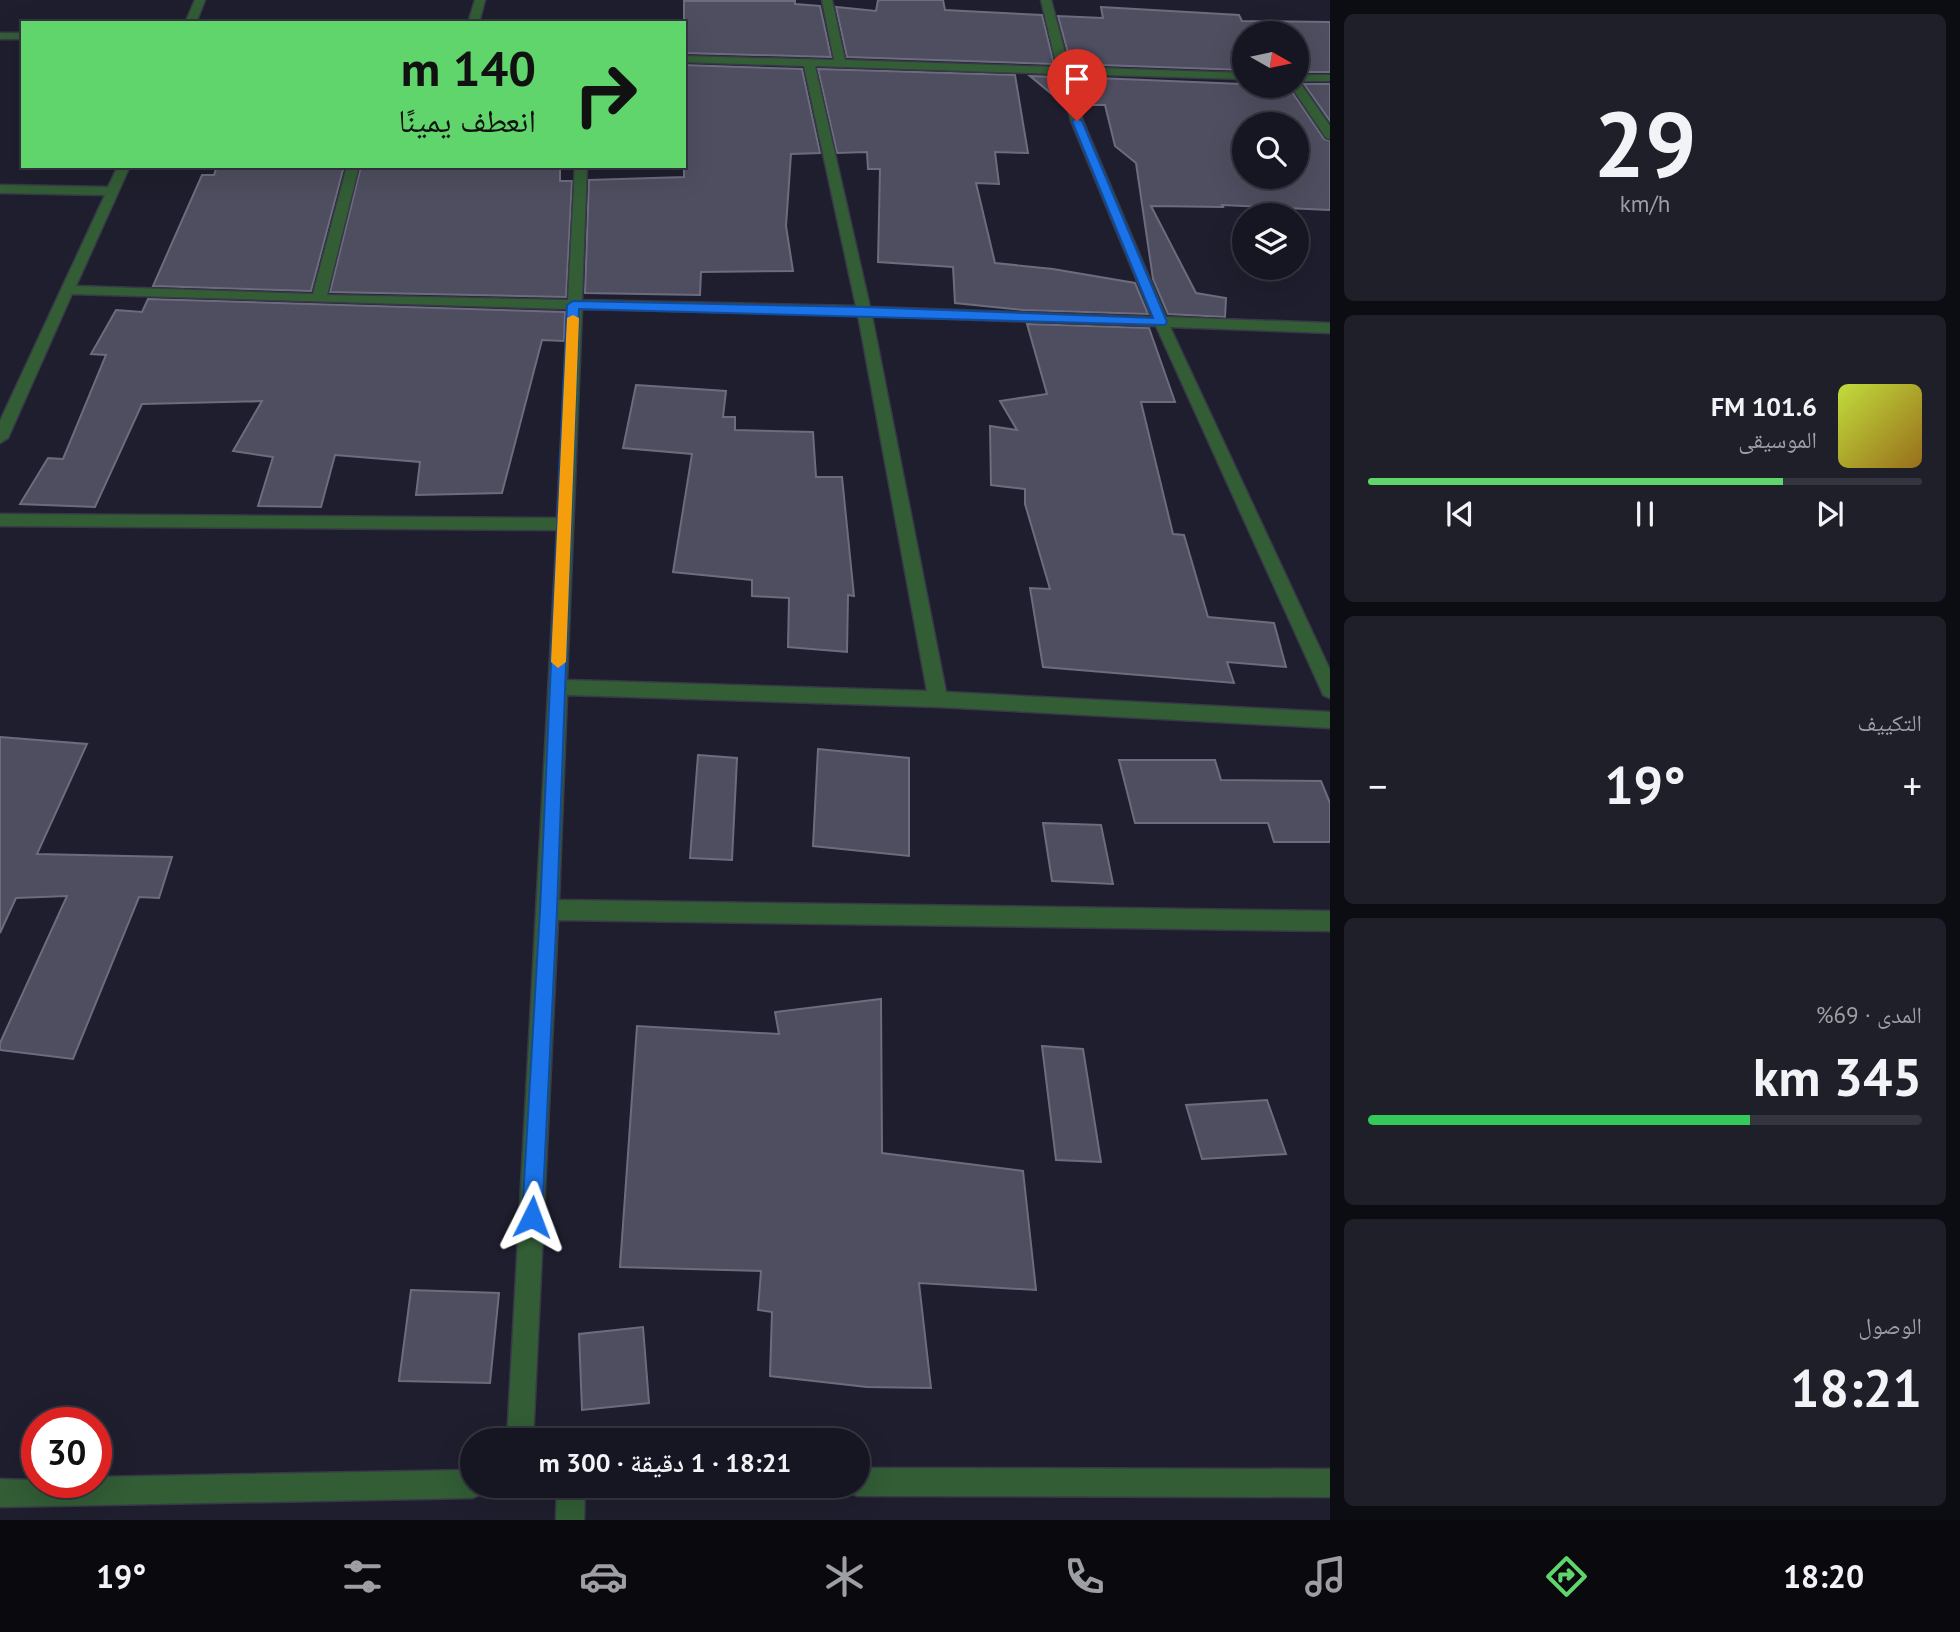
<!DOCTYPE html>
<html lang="ar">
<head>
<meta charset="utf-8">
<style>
  body { margin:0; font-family:"PT Sans","Noto Naskh Arabic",sans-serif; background:#1f1f2a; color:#f1f3f6; direction:rtl; height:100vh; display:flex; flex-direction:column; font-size:26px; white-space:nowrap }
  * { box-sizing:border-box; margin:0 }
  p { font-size:23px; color:#9e9fa5 }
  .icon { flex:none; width:38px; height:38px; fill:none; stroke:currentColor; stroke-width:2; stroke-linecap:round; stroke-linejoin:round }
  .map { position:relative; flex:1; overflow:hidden; direction:ltr }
  .details { display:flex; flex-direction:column; gap:14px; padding:14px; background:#0c0c13; width:630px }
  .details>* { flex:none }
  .hud { position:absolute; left:21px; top:21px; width:665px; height:147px; border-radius:0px; box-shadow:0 7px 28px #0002,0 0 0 2px #353540; direction:rtl; background:#5fd56b; color:#111; overflow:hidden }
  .needle { width:46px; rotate:99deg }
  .tools { position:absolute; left:1232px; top:21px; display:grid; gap:14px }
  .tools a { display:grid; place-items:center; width:77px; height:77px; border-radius:50%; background:#161622; box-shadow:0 7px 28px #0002,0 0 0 2px #353540; font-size:35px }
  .speed { position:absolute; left:21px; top:1407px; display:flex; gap:14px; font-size:35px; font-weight:700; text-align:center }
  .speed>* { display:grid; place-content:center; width:91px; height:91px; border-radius:50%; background:#161622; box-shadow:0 7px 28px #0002,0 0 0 2px #353540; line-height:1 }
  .speed .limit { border:10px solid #d22; background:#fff; color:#111 }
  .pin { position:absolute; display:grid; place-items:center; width:60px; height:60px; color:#fff; margin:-72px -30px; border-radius:50% 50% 50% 0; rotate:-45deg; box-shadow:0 0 7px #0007 }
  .pin .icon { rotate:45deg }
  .me { position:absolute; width:77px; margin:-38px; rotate:3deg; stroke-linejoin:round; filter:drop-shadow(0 0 5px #0008) }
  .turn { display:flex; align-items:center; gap:24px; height:147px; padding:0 35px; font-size:32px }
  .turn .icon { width:91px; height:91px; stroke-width:2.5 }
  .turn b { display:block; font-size:49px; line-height:60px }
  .big { font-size:52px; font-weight:600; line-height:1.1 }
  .details .card { flex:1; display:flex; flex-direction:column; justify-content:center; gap:10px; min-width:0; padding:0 24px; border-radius:10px; background:#1f1f2a }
  .details .dial { align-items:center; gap:0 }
  .dial b { font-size:91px; line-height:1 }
  .song { display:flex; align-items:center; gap:21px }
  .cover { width:84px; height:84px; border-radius:10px; background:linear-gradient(135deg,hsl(70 70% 55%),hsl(40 70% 35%)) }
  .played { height:7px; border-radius:4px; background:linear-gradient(90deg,#5fd56b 75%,#353540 75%) }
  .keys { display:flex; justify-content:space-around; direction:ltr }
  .heat { display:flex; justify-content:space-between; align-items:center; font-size:38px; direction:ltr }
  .charge { height:10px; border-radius:5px; background:linear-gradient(90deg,#34c759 69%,#353540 0) }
  .trip { position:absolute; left:460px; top:1428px; width:410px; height:70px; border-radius:35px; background:#161622; box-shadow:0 7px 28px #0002,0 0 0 2px #353540; font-weight:600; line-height:70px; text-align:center; direction:rtl }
  .menu { display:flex; height:112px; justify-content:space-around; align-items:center; background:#09090e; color:#9e9fa5 }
  .menu .icon { width:49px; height:49px }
  .menu .active { color:#5fd56b }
  .menu b { font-size:32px; color:#f1f3f6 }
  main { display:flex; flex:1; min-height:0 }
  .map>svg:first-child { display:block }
</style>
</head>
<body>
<main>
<section class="details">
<div class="card dial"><b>29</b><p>km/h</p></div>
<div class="card">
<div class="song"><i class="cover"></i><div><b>101.6 FM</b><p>الموسيقى</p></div></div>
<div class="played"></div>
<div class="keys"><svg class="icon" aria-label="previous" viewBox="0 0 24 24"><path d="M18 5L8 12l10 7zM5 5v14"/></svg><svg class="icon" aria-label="pause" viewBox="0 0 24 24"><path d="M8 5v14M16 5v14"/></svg><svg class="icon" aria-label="next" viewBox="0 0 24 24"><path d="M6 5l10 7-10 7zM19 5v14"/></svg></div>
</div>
<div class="card"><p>التكييف</p>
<div class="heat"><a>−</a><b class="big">19°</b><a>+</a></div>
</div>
<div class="card"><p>المدى · 69%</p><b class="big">345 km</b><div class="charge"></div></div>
<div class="card"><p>الوصول</p><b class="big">18:21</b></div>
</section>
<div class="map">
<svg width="1330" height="1520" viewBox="0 0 1330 1520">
  <rect width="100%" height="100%" fill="#1e1e2e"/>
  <g fill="#4e4e60" stroke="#6c6c7f" stroke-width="2" fill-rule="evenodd">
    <polygon points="878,0 943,0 945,10 1042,15 1054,64 847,57 836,7 876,11"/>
    <polygon points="684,1 795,1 795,4 820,6 831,57 684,53"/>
    <polygon points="1101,7 1239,15 1242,21 1330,22 1330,72 1297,72 1297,33 1244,33 1244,70 1071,64 1058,16 1103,18"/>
    <polygon points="684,65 802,69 820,153 791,154 786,226 793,271 701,272 700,295 585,293 589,180 684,177"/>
    <polygon points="818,69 1015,75 1028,153 995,152 999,184 976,183 995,263 1053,269 1135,283 1148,314 1023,310 955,303 953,267 878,262 880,169 868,169 867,152 837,153"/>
    <polygon points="1030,76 1057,77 1064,104"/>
    <path d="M 1074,77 L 1288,86 L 1324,139 L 1330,141 L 1330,210 L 1222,205 L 1223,207 L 1151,206 L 1196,293 L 1226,298 L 1225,317 L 1168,314 L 1153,279 L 1136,163 L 1115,146 L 1105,105 L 1082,105 ZM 1244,124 L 1297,124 L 1297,177 L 1244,177 Z"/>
    <polygon points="1304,84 1330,84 1330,121"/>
    <polygon points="217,166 344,166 311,291 153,286 202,175 214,175"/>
    <polygon points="361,166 560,168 560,181 572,181 566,297 330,292"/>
    <polygon points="148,299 565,312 564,341 542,340 502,493 416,495 420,462 335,455 321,507 258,506 273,457 233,451 262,401 142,404 95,507 20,504 48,458 63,459 106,355 91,354 116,310 142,312"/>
    <polygon points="1027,324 1149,328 1175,402 1141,402 1173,534 1184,535 1208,617 1274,623 1286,667 1227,662 1234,683 1043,667 1030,588 1050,589 1025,504 1025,489 991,485 990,426 1017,430 1000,401 1047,394"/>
    <polygon points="636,385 726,391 723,417 735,417 735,430 813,432 816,477 842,477 854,596 848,595 847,652 788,647 789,598 752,596 752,580 673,572 692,454 623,448"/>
    <polygon points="0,737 87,744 37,854 172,857 159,898 139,897 73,1059 0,1050 0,1043 67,896 16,898 0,933"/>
    <polygon points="818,749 909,758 909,856 813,846"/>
    <polygon points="698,755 737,758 732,860 690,858"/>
    <polygon points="1119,760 1215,760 1221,780 1321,781 1330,803 1330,842 1274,842 1268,823 1135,823"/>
    <polygon points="1043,823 1101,825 1113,884 1052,881"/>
    <polygon points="881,999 882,1153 1023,1171 1036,1290 919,1283 931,1388 867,1387 770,1376 772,1312 758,1310 761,1271 620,1267 637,1026 779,1034 775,1012"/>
    <polygon points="1042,1046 1083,1049 1101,1162 1056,1160"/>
    <polygon points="1267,1100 1286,1154 1202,1159 1186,1105"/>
    <polygon points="411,1290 499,1293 490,1383 399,1381"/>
    <polygon points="643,1327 649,1403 582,1410 579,1334"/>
  </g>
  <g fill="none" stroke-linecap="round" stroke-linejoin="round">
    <g stroke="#383848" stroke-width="3">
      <g id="minor">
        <polygon points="195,0 205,0 196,23 185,23"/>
        <polygon points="475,0 485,0 479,23 468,23"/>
        <path d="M 822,0 L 832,0 L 845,60 L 1057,67 L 1041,0 L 1051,0 L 1069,67 L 1244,73 L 1244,79 L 1071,74 L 1083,121 L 1166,317 L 1330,323 L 1330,333 L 1170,327 L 1330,670 L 1330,698 L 1323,695 L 1321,690 L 1156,326 L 872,316 L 946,692 L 1330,712 L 1330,728 L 938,707 L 567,695 L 559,900 L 1330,911 L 1330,931 L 558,920 L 533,1440 L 507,1440 L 557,530 L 0,526 L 0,514 L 557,518 L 568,309 L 72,294 L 8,438 L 0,443 L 0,421 L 105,195 L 0,193 L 0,185 L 108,187 L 118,166 L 130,166 L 76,286 L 313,294 L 347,166 L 359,166 L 327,295 L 568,300 L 575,166 L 587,166 L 582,300 L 856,306 L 804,66 L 684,62 L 684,56 L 834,60 ZM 815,66 L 1059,74 L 1071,121 L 1152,317 L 870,307 ZM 582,309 L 858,315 L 927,691 L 567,680 Z"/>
        <rect x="0" y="33" width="23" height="6"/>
        <rect x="1297" y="75" width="33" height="6"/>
        <polygon points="1297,83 1301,84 1330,126 1330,139 1326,138 1291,86 1297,86"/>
        <polygon points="557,1486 585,1486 584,1520 556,1520"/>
      </g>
    </g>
    <g stroke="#383848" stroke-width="3">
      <g id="tertiary">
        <polygon points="858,1468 1330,1469 1330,1497 858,1496 848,1492 846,1486 858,1486"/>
        <polygon points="472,1470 472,1486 485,1486 482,1494 472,1498 0,1507 0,1479 96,1482 96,1477"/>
      </g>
    </g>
    <use href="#minor" fill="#325d35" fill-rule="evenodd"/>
    <use href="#tertiary" fill="#325d35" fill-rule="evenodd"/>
  </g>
  <polygon fill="#1a73e8" stroke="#114b97" stroke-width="2" points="1077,118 1082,121 1167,322 1165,325 579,309 557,910 542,1217 539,1224 532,1227 525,1224 522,1217 540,910 567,305 573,301 864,307 1153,318 1072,121"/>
  <polygon fill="#f59e0b" points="573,315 579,318 566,662 558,668 551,662 567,318"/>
</svg>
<div class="tools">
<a><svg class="needle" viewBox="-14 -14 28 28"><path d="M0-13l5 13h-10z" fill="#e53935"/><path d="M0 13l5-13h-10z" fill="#9e9fa5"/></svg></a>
<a><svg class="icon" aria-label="search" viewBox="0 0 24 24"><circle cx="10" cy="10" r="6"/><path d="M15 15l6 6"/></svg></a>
<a><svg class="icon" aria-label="layers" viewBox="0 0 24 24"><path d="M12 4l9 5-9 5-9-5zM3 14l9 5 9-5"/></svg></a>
</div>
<div class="speed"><div class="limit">30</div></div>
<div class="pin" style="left:1077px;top:121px;background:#d93025"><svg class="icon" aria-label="arrive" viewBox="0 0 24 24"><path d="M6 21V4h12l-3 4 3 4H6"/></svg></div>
<svg class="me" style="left:532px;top:1217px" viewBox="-20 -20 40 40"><path d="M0-17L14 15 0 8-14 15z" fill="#1a73e8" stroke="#fff" stroke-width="4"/></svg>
<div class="trip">18:21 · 1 دقيقة · 300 m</div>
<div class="hud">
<div class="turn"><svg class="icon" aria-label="right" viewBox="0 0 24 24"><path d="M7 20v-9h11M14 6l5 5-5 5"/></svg><div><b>140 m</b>انعطف يمينًا</div></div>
</div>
</div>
</main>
<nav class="menu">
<b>18:20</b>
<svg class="icon active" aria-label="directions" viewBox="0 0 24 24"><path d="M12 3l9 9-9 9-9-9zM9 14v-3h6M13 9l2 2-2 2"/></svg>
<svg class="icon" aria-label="music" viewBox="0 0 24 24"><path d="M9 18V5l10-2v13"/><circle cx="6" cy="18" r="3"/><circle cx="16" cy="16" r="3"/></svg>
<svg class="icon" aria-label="phone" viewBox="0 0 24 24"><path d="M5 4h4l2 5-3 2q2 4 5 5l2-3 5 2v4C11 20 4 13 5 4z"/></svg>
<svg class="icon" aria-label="climate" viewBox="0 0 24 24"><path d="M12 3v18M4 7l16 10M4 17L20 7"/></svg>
<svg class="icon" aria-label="car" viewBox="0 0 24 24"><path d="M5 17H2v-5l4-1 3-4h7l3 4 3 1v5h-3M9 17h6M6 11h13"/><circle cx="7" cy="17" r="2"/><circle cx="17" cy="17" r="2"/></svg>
<svg class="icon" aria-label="filters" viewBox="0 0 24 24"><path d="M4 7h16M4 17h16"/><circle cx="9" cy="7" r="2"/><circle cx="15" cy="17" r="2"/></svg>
<b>19°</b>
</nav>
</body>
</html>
